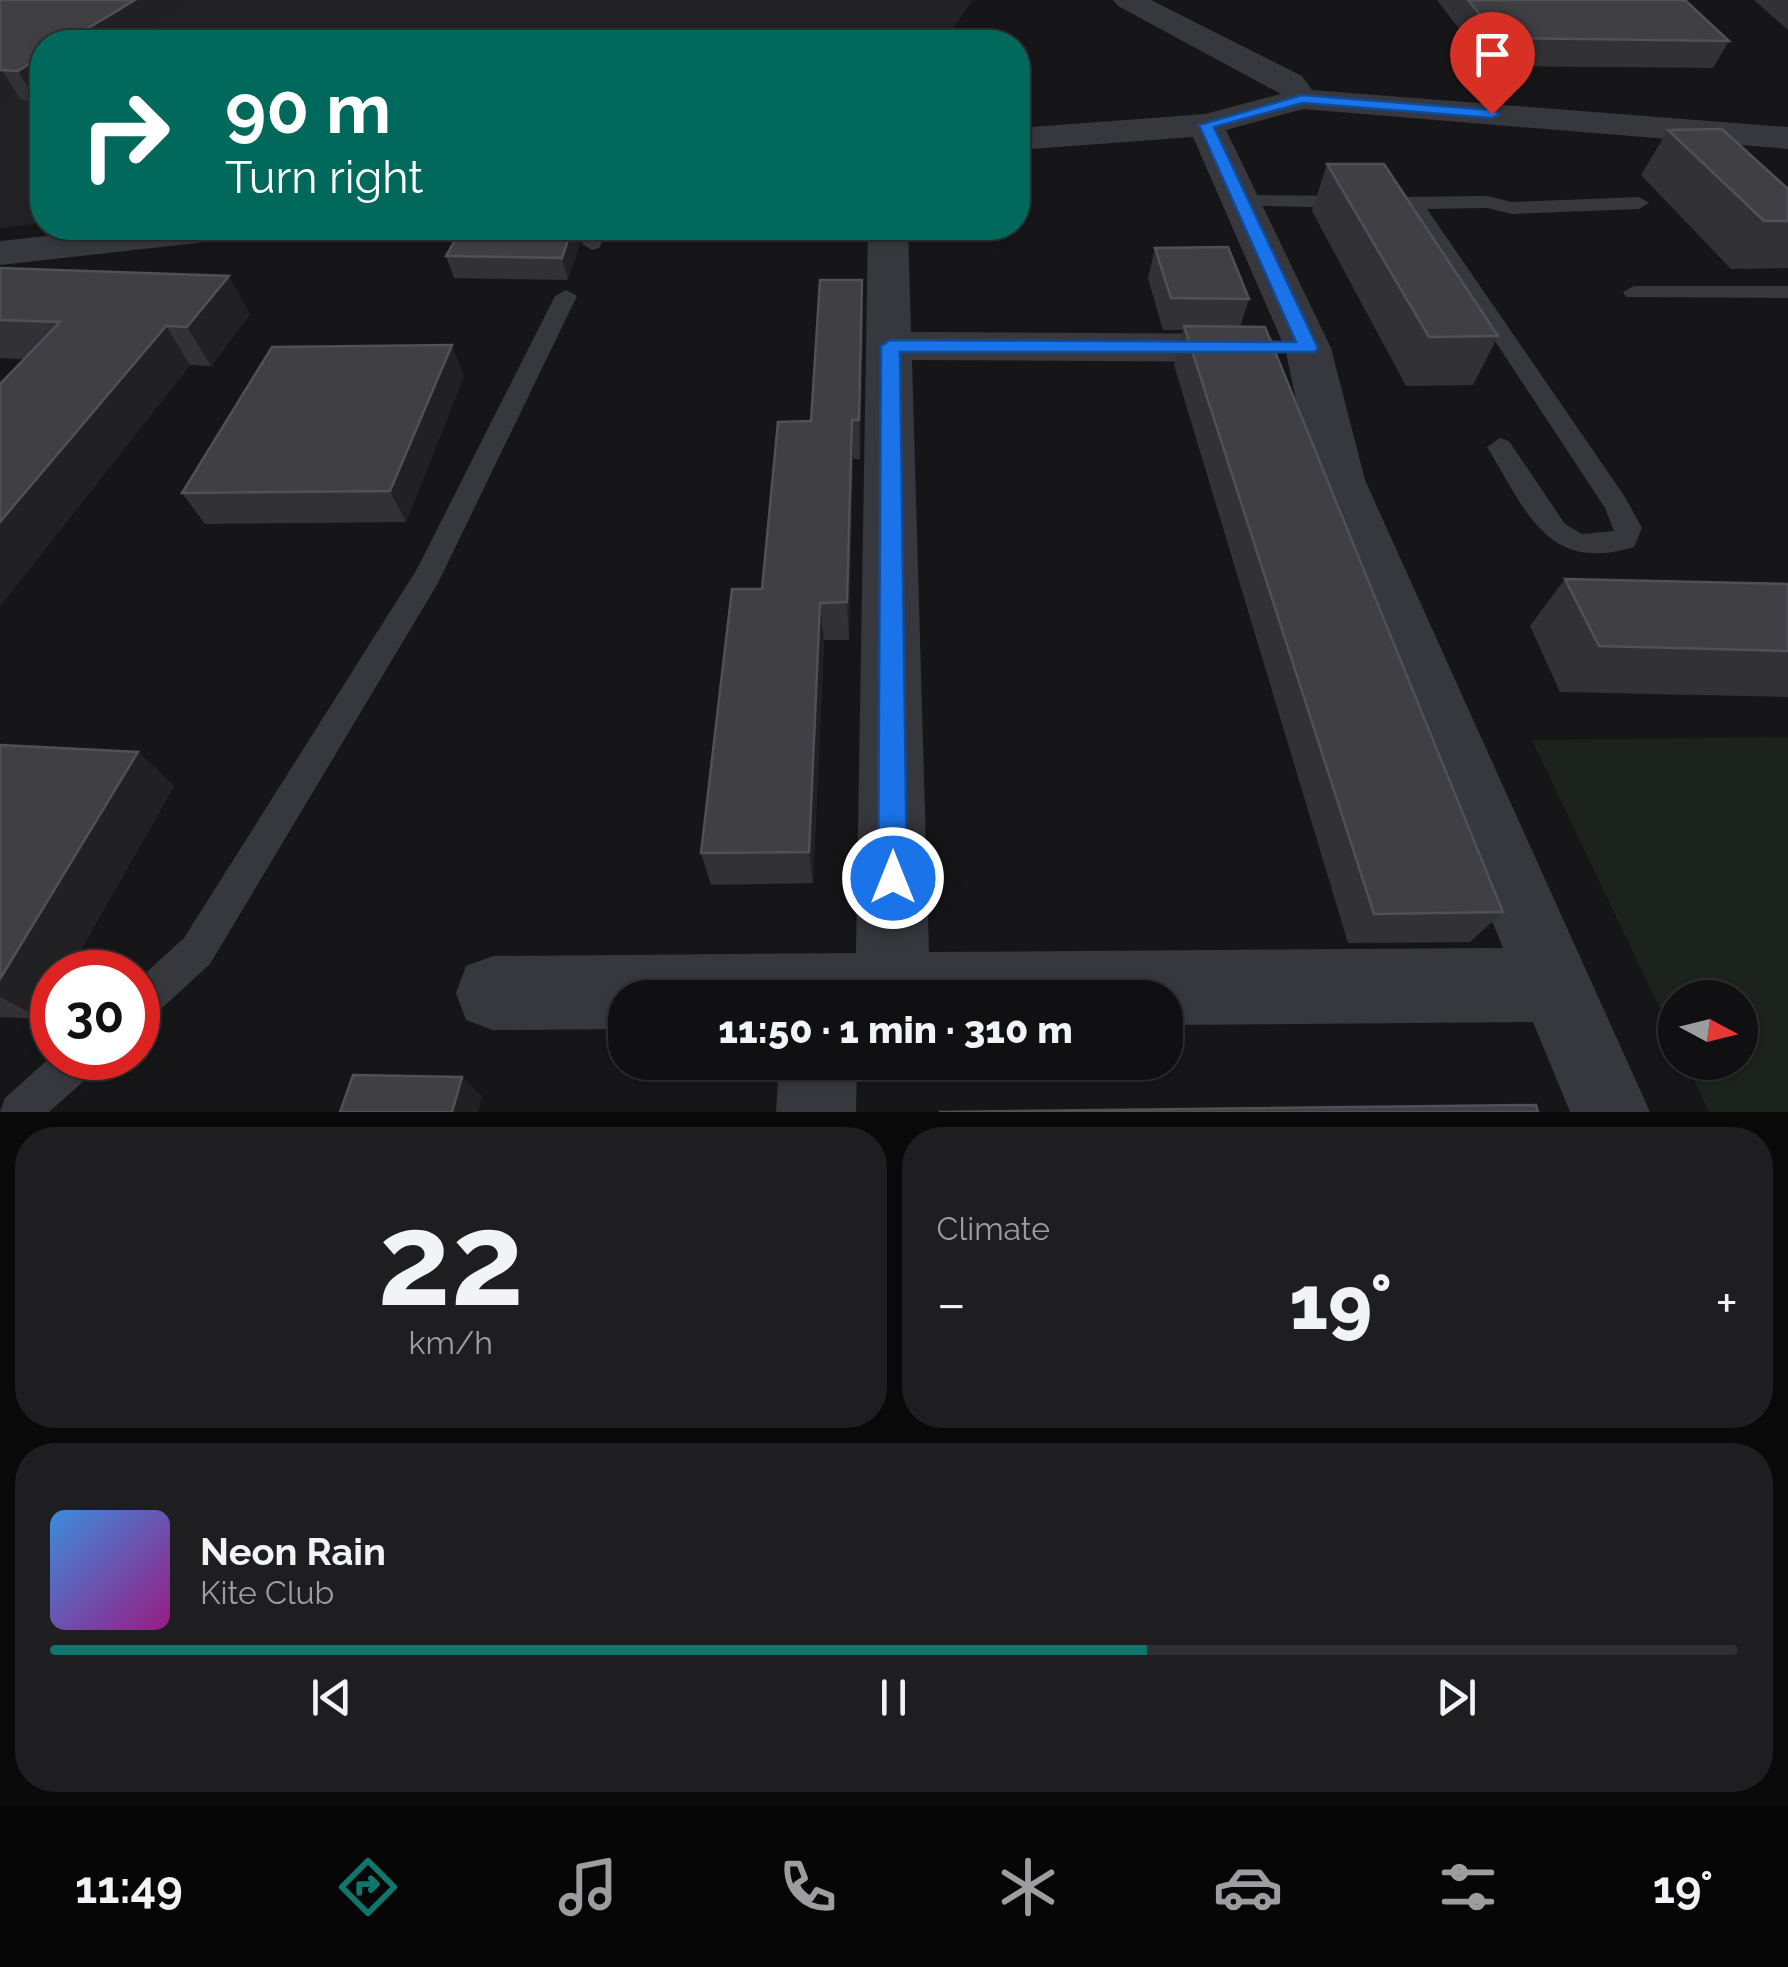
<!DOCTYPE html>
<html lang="en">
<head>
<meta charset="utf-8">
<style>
  body { margin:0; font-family:Raleway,sans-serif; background:#1e1e20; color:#f1f3f6; height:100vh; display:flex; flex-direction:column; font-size:38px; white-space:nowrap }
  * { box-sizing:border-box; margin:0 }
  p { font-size:32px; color:#9c9d9f }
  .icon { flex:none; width:55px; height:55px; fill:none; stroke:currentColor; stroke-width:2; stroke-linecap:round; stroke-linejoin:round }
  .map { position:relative; height:1112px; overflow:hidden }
  .drawer { display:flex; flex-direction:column; gap:15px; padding:15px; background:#09090a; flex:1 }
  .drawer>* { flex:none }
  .guide { position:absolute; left:30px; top:30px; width:1000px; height:210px; border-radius:40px; box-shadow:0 2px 8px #0004,0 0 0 2px #303032; background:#00695c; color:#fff; overflow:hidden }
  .needle { width:65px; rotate:97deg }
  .fabs { position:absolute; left:1658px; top:980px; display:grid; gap:20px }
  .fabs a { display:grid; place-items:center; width:100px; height:100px; border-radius:50%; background:#101012; box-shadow:0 2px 8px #0004,0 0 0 2px #303032; font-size:50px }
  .speed { position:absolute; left:30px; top:950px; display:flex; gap:20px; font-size:50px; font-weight:700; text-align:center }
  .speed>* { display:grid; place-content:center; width:130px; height:130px; border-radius:50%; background:#101012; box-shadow:0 2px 8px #0004,0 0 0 2px #303032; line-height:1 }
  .speed .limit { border:15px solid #d22; background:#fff; color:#111 }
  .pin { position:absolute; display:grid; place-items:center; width:85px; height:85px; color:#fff; margin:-102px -42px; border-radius:50% 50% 50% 0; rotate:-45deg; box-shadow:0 0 10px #0007 }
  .pin .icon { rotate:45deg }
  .me { position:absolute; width:110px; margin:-55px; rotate:0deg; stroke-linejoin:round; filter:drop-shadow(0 0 8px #0008) }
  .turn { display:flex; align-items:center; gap:35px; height:210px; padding:0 30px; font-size:45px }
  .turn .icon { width:130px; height:130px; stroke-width:2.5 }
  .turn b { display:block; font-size:70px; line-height:85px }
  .big { font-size:75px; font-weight:800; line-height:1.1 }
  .drawer .card { flex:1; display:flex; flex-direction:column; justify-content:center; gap:15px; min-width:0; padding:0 35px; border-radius:40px; background:#1e1e20 }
  .drawer .dial { align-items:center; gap:0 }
  .dial b { font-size:130px; line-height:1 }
  .song { display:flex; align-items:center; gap:30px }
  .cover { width:120px; height:120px; border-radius:15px; background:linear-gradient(135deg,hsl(210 70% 55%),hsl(310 70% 35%)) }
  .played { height:10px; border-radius:5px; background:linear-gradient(90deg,#0f766e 65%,#303032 65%) }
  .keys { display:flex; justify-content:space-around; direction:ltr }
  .heat { display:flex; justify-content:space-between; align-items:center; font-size:55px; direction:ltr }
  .drawer .tiles { flex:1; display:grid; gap:15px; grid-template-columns:1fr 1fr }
  .card:last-child { grid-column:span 2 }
  .trip { position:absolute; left:608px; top:980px; width:575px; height:100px; border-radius:40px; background:#101012; box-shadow:0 2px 8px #0004,0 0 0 2px #303032; font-weight:800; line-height:100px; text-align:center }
  .tabs { display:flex; height:160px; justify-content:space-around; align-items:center; background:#060607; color:#9c9d9f }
  .tabs .icon { width:70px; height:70px }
  .tabs .on { color:#0f766e }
  .tabs b { font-size:45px; color:#f1f3f6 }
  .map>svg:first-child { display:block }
</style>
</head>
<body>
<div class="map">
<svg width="1788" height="1112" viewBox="0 0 1788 1112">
  <rect width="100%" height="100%" fill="#161618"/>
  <polygon fill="#222225" points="0,0 973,0 943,42 42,42 42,223 0,228"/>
  <polygon fill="#1c231d" points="1788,737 1788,1112 1709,1112 1686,1063 1740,1062 1740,998 1675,998 1675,1040 1532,740"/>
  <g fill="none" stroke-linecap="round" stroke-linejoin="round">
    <g fill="#37383d" fill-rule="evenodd">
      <polygon points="1239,195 1348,196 1358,202 1348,208 1232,205 1232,197"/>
      <path d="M 1487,196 L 1512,202 L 1639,197 L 1649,203 L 1639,209 L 1512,214 L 1487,208 L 1427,209 L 1625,497 L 1642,528 L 1634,547 C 1546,574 1526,510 1487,447 L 1500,438 L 1509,441 L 1565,524 L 1582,534 L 1614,531 L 1605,508 L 1408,209 L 1391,203 L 1401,197 Z"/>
      <polygon points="590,228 610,228 599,248 592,250 582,244"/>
      <polygon points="1634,286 1788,286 1788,298 1626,297 1623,292"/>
      <polygon points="566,290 577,296 438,583 210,964 151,1018 138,1024 138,980 184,938 417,569 555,296"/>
      <polygon points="52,1056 99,1058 94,1072 49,1112 0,1112 5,1098"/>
    </g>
    <g fill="#37383d" fill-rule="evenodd">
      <polygon points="1113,0 1151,0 1302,76 1312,90 1788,127 1788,149 1303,109 1226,130 1331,348 1365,480 1650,1112 1570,1112 1533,1022 1165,1025 1165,998 625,998 625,1029 493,1030 466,1020 456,993 466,966 493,956 856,953 868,228 908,228 911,332 1255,334 1271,338 1278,348 1271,358 1255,362 912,360 929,952 1503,948 1313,480 1285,348 1193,137 1018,150 1018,128 1205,114 1281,94 1118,6"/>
      <polygon points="120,228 244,228 238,236 224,240 0,265 0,241"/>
      <polygon points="779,1062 857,1062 856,1112 776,1112"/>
    </g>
  </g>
  <g fill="#323236">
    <polygon points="0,0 42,42 42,99 37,102 21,100 0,113"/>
    <polygon points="1437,0 1685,0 1729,41 1713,68 1488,66"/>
    <polygon points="1754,0 1788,0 1788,30"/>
    <polygon points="1668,130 1788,189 1788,268 1731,269 1641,175"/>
    <polygon points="1327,164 1498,336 1473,385 1406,386 1312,211"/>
    <polygon points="583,234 568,280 454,278 446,256"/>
    <polygon points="1155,248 1249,299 1240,327 1503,912 1470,942 1348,943 1174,365 1183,330 1163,330 1148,278"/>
    <polygon points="0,268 250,314 211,366 190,365 0,606 0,384 25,359 0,358"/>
    <polygon points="863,318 860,459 853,459 849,640 824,640 813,883 711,885 701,853 762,589 811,421"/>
    <polygon points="464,376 406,522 205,524 182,493"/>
    <polygon points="1565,579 1788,584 1788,697 1560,692 1530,626"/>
    <polygon points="0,745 138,752 174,786 68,972 52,972 52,1000 42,1019 0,1017"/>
  </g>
  <g fill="#212124">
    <polygon points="135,0 197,0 130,42 65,42"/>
    <polygon points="42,56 42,99 37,102 18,71"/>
    <polygon points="1,69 21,100 0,113 0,70"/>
    <polygon points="572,228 581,228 583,234 568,280 562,258"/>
    <polygon points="229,276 250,314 211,366 187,327"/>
    <polygon points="862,280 863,318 860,459 859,420"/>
    <polygon points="166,326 190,365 0,606 0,522"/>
    <polygon points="452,345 464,376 406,522 390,491"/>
    <polygon points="852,420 853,459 849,640 847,602"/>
    <polygon points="820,603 824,640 813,883 809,852"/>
    <polygon points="138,752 174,786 68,972 52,972 52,1000 42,1019 0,997 0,979"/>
    <polygon points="462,1077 482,1096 478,1112 452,1112"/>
  </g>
  <g fill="#3f3f44" stroke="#4f5156" stroke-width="2.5">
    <polygon points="0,0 135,0 65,42 42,42 42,56 18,71 0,70"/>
    <polygon points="1468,0 1685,0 1729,41 1499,38"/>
    <polygon points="1722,129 1788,189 1788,221 1764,221 1668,130"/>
    <polygon points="1327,164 1384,164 1498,336 1429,337"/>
    <polygon points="462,228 572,228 562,258 446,256"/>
    <polygon points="1228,247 1249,299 1171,298 1155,248"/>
    <polygon points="0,268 229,276 187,327 166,326 0,522 0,384 60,322 0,320"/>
    <polygon points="820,280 862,280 859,420 852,420 847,602 820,603 809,852 701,853 732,589 762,589 778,422 811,421"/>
    <polygon points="1184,326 1265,327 1503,912 1374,914"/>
    <polygon points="452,345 390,491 182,493 272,347"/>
    <polygon points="1565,579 1788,584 1788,651 1599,646"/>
    <polygon points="0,745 138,752 0,979"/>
    <polygon points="353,1075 462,1077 452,1112 340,1112"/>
    <polygon points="1536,1105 1538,1112 939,1112"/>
  </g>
  <polygon fill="#1a73e8" stroke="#114b97" stroke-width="2.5" points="1302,95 1492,110 1500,114 1492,118 1303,103 1214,127 1318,348 1315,352 900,352 907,878 903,888 893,892 883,888 878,878 881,346 890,340 1296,342 1199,125"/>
</svg>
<div class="fabs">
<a><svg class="needle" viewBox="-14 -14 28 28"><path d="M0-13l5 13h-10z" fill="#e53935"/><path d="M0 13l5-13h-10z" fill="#9c9d9f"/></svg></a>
</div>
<div class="speed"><div class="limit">30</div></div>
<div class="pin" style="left:1492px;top:114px;background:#d93025"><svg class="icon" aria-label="arrive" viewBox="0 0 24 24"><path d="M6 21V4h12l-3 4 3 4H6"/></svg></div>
<svg class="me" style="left:893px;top:878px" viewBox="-20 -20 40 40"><circle r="17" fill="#1a73e8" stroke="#fff" stroke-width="3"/><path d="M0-11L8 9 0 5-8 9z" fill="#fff"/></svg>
<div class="trip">11:50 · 1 min · 310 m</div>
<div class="guide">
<div class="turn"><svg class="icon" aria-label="right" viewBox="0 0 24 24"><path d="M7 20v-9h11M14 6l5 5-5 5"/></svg><div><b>90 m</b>Turn right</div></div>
</div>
</div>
<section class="drawer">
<div class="tiles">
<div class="card dial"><b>22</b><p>km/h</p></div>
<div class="card"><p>Climate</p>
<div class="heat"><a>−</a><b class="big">19°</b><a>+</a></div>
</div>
<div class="card">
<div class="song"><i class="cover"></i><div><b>Neon Rain</b><p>Kite Club</p></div></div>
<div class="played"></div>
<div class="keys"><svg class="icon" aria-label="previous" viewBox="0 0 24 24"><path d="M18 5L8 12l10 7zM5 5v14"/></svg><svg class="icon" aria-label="pause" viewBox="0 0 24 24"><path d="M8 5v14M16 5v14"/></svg><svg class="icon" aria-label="next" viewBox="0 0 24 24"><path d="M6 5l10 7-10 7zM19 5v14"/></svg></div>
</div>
</div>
</section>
<nav class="tabs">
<b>11:49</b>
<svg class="icon on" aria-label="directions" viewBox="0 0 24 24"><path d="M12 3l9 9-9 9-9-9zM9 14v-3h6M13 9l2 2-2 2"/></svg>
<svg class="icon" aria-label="music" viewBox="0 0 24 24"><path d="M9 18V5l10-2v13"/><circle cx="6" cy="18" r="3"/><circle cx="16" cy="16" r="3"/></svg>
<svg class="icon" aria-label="phone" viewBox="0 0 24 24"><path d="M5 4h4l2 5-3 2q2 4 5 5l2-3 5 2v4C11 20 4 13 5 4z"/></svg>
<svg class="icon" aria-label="climate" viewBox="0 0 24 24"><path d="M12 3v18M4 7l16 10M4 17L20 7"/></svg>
<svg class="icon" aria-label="car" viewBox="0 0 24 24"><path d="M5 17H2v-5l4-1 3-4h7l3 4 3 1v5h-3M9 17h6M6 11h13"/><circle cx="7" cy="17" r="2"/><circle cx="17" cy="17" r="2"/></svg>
<svg class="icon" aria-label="filters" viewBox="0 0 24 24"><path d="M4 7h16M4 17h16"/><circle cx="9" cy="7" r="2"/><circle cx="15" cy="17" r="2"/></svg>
<b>19°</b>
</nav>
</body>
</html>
